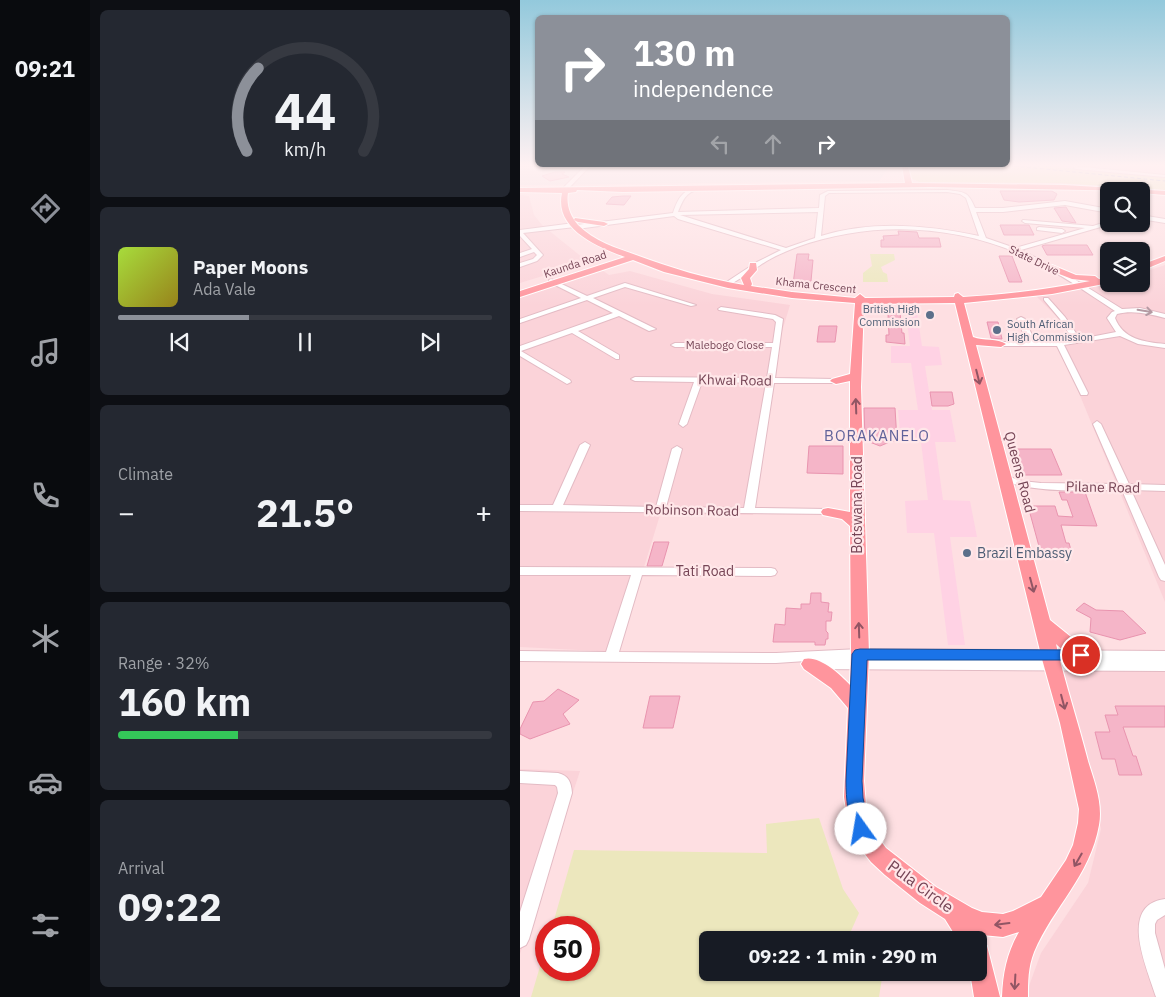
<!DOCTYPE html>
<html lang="en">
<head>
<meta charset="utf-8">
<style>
  body { margin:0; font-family:"IBM Plex Sans",sans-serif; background:#242831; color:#f1f3f6; height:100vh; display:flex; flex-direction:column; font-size:19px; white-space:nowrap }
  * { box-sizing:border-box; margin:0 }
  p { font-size:16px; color:#9ea1a6 }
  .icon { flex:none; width:28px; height:28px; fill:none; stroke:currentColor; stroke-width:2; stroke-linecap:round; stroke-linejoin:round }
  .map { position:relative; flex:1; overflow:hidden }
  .drawer { display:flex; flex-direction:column; gap:10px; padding:10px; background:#0d0f14; width:430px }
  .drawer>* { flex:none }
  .guide { position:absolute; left:15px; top:15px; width:475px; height:152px; border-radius:8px; box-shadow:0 1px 4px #0004; background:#8c9099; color:#fff; overflow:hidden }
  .buttons { position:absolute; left:580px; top:182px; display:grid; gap:10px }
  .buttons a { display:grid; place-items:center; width:50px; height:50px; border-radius:8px; background:#171b24; box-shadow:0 1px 4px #0004; font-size:25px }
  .speed { position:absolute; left:15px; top:916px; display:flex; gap:10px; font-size:25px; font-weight:700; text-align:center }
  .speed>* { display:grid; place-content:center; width:65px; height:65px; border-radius:50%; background:#171b24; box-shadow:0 1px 4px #0004; line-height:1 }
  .speed .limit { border:8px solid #d22; background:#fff; color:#111 }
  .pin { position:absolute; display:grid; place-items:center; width:42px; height:42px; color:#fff; margin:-21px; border:2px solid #fff; border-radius:50%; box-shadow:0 1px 5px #0007 }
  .me { position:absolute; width:55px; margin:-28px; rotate:347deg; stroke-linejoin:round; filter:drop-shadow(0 0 4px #0008) }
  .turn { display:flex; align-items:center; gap:18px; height:105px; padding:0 15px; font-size:22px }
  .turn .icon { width:65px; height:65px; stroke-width:2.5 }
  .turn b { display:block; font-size:35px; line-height:42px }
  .lanes { display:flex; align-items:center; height:48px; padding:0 15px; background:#0003; justify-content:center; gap:25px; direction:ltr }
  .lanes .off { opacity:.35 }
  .big { font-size:38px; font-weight:700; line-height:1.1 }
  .drawer .tile { flex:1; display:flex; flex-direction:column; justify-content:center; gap:8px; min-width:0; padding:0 18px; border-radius:8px; background:#242831 }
  .drawer .dial { align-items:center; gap:0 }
  .dial svg { height:130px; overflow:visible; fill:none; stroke:#363941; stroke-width:7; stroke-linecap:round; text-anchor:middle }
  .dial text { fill:#f1f3f6; stroke:none }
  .song { display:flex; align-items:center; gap:15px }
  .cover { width:60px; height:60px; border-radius:8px; background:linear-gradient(135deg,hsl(80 70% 55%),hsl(50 70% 35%)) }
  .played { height:5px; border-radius:2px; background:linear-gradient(90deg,#8c9099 35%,#363941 35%) }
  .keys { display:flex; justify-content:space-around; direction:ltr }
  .heat { display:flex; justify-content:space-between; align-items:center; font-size:28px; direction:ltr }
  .charge { height:8px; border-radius:4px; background:linear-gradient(90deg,#34c759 32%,#363941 0) }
  .trip { position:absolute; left:179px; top:931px; width:288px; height:50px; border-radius:8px; background:#171b24; box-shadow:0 1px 4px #0004; font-weight:700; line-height:50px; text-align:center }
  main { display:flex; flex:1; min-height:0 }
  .tab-bar { display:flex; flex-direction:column; width:90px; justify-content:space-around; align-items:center; background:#090b0e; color:#9ea1a6 }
  .tab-bar .icon { width:35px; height:35px }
  .tab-bar .current { color:#8c9099 }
  .tab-bar b { font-size:22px; color:#f1f3f6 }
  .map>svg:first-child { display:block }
</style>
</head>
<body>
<main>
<nav class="tab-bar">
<b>09:21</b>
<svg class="icon current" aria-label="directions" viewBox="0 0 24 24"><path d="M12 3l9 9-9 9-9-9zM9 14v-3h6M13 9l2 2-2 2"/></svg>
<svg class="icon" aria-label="music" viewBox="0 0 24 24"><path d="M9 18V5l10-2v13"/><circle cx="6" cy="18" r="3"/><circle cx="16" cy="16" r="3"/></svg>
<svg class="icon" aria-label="phone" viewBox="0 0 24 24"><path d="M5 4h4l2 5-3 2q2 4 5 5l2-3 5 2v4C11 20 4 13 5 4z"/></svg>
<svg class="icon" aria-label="climate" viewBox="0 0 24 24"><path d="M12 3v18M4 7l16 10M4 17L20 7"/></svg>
<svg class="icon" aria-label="car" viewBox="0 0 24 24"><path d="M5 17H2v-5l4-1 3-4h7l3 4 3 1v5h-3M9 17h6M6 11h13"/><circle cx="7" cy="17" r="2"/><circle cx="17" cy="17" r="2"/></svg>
<svg class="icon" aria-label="filters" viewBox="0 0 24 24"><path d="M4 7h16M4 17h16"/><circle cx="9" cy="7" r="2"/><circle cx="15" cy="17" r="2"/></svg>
</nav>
<section class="drawer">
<div class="tile dial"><svg viewBox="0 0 100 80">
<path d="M14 69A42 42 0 1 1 86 69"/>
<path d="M14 69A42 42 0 0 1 21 18" stroke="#8c9099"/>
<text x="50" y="56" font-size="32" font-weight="700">44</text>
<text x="50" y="72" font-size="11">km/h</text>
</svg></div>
<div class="tile">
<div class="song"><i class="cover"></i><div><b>Paper Moons</b><p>Ada Vale</p></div></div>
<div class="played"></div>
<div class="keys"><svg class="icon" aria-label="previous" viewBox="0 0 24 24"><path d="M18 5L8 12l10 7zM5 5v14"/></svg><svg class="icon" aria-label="pause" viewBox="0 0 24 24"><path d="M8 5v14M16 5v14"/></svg><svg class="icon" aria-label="next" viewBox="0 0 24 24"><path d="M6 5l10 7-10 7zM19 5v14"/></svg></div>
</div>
<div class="tile"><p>Climate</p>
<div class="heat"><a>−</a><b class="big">21.5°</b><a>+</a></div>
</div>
<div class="tile"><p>Range · 32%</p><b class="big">160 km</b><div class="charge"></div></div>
<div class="tile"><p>Arrival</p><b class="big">09:22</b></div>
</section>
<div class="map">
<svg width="645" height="997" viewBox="0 0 645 997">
  <rect width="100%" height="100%" fill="#fedfe2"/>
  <g fill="#fbd3d9">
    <polygon points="0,195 9,196 14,215 22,225 68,262 0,283"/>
    <polygon points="645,265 645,602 538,342 551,339 541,321 516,296 589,282 589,284 621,284 621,273"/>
    <polygon points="82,270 89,275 110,271 192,294 270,305 258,345 233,515 140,515 98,652 0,647 0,297"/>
    <polygon points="537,651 645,652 645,997 505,997 521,953 568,883 581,829"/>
    <polygon points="0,769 60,771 0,954"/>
  </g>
  <g fill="#ffd2e4">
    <polygon points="528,166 645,166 645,178 621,175"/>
    <polygon points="386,313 397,313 402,346 419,347 422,365 405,366 412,410 430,410 436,442 415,442 423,500 450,501 457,537 430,537 445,645 428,645 414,533 387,533 385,501 408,500 401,442 381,442 378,410 398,410 391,363 371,363 371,346 390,346"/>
  </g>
  <polygon fill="#ecdcdf" points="0,166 370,166 359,181 17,185 0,185"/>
  <g fill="#ece7bd">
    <polygon points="528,166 645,178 645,190 539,183 400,182 390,178 386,167"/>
    <polygon points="350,254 374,254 375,260 361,267 363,272 367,274 368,282 343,282 343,273 352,266"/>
    <polygon points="299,818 323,889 339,913 327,940 188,940 188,972 346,973 362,978 359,997 11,997 26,946 26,970 69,970 69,928 32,927 54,850 247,853 246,824"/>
  </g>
  <g fill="#f5b5c8" stroke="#e994af">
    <polygon points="35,172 45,172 42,174 49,177 30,181 22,176"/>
    <polygon points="480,191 532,191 537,194 534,200 499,202 484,200"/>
    <polygon points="103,196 111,196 104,205 86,204 92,197"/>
    <polygon points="546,207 556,223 542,221 534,208"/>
    <polygon points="480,225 509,225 514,235 484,235"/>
    <polygon points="378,231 397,232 399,238 419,238 421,247 361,247 361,240 364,240 363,236 379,235"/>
    <polygon points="525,245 567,245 573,255 527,255 522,246"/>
    <polygon points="277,254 289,254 288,260 293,260 291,281 273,284"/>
    <polygon points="479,256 492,256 502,282 489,282"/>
    <polygon points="368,313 380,313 382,333 384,333 385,344 366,342 366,335 369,335"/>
    <polygon points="467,322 478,322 482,339 471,338"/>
    <polygon points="299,326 317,326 315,342 297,342"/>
    <polygon points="410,392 432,392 434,404 428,406 412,406"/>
    <polygon points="344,408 375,408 377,441 372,441 360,446 347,441 345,439"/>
    <polygon points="289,446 323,446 323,474 287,473"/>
    <polygon points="497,449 531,449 542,475 498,475 495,464 502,464"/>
    <polygon points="539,492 565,492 577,526 541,525 546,543 549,543 551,550 520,550 508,506 535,506 538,516 553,517 547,500 542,500"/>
    <polygon points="134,542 149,542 142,566 127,566"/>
    <polygon points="291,593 301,593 301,602 309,603 308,612 312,612 311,621 306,621 306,631 308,633 308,639 306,639 305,645 295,645 295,642 253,642 255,624 265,625 266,608 281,609 281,604 290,604"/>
    <polygon points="564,603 576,610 603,611 626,633 600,640 570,632 571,618 556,610"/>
    <polygon points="38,689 59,700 43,714 50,724 10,739 0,734 0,729 13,702 24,701"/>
    <polygon points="130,696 160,696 153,728 123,728"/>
    <polygon points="595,706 645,706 645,727 603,727 613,756 616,756 622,775 599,775 595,759 582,759 575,732 590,732 585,715 598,715"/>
  </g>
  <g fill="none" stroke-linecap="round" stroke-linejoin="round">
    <g stroke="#e3bbc4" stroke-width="2">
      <g id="minor">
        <polygon points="65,166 70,166 48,189 44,189 44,187"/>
        <polygon points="554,166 645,175 645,177 556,169 554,168"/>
        <path d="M 177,187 L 179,189 C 165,193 163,200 158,212 L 299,208 L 300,195 L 308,191 L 427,190 C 444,192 448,191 455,208 L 483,208 L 545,201 L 589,209 L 589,213 L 545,205 L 483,212 L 456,212 L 466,238 L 495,248 L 565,228 L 505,223 L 502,221 L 503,220 L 573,226 L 589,221 L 589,224 L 591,224 L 501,250 L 538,269 L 602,309 L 620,308 L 645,314 L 645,318 C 629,314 613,310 597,314 L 595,318 C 603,339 624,342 645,344 L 645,348 L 618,344 L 600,336 L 544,345 L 568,393 L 567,395 L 561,395 L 537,346 L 481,346 L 477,344 L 481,342 L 507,342 L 497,319 L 501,317 L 505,319 L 515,342 L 540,342 L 553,340 L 540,319 L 524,300 L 524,298 L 528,298 L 545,317 L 560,339 L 596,332 L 587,318 L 592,312 L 595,311 C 566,292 538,272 507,257 C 435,224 352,220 277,247 C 264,252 250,258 239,266 C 229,272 218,281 207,286 L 205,285 L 205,283 L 237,262 L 261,250 L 158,219 L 154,216 L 57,229 L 55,227 L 3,233 L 23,255 L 17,261 L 0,267 L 0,263 L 13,259 L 17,255 L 14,252 L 0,257 L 0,253 L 12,249 L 0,236 L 0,230 L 54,223 L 56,225 L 153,213 C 158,198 162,191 177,187 ZM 427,192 L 440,194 L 446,198 L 459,236 C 407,225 353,220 301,236 L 305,196 L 309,193 ZM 298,212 L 295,238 L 266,248 L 160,215 Z"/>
        <polygon points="621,215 645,219 645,223 621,219"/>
        <polygon points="519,227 542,229 545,231 542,233 517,230 517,228"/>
        <polygon points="31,279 67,296 105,283 176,305 171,306 105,287 73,298 136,329 129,331 99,316 58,331 99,355 99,359 96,359 52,333 1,351 50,380 51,382 47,384 0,356 0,346 93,313 67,300 0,323 0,319 61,298 29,282 29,280"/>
        <polygon points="201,307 255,315 263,319 255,378 316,379 320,381 316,383 254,383 235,508 308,509 312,510 313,512 312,514 0,511 0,505 33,505 60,445 65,442 70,445 43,505 136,507 152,449 157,446 162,449 146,507 224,508 246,383 182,382 167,424 163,427 159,424 174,382 115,381 111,379 115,377 247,378 252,347 155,347 151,345 155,343 253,343 256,322 253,319 199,310 198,309"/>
        <path d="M 577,421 L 581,424 L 609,484 L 645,485 L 645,491 L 611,490 L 645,565 L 645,581 L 641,580 L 639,577 L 602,490 C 561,490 519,494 481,480 L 479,478 L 484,475 L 502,481 L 521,483 L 599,484 L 573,424 Z"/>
        <polygon points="0,567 251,568 255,569 257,572 255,575 251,576 122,575 99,652 256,653 340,649 645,651 645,661 328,659 645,661 645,671 291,669 287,667 285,664 286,661 256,663 0,661 0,651 86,652 111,575 0,575"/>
        <path d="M 0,771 L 38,773 C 49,776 51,782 52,793 L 9,939 L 6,945 L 0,948 L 0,912 L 38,793 L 37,787 L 35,785 L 0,783 Z"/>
        <path d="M 645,899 L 645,915 L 637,920 L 635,924 L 635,933 L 645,969 L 645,997 L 636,997 C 628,970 597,905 645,899 Z"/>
      </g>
    </g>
    <g stroke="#fff" stroke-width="2">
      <g id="major">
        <path d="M 382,166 L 388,166 L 392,183 L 544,185 L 645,191 L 645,195 L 621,193 L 621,191 L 410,187 L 103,192 L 57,190 L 56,192 L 48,193 C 46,205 50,216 58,225 C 74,241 96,248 116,255 C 151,268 187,279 224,285 L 221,278 L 229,269 L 230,263 L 236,263 L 237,270 L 230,278 L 232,284 L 231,286 L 272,292 L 335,298 L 340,294 L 345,298 L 434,297 L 435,294 L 438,293 L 443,297 C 486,295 528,289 570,281 L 552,279 L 529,270 L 529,266 L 532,265 L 556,275 L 575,276 L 579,279 L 589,277 L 589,283 L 532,294 L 444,303 L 453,337 C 463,341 478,338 486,344 L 481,347 L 456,345 L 530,620 L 567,650 L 570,655 L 567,660 C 554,664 545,652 536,644 C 545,683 558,722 568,761 C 574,781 583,803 579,825 C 570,876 533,907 514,952 C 508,967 508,982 508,997 L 482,997 C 483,973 487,953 499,932 L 483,937 L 462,935 L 464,940 L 462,945 L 467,946 L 480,997 L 454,997 L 450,972 L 458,972 L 458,940 L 438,940 L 425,919 L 400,903 L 365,875 L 351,862 L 337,844 L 328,822 L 324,797 L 328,708 L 311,688 L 284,669 L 281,664 L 284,659 C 299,655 320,674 330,685 L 331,654 L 330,526 L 322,519 L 303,515 L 301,512 L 303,509 L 308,508 L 330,512 L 330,381 L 316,384 L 310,381 L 312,379 L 330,374 L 335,303 L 272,298 L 208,288 L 144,272 L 113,260 L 0,297 L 0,291 L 105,257 C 78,247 34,229 42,193 L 0,192 L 0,188 L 385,183 ZM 435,303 L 522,659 L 540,723 L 559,809 L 558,823 L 553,845 L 546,860 L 521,897 L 493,911 L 483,914 L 462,912 L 452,908 L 416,887 L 366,848 L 352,829 L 346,806 L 344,781 L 349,654 L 341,387 L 344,304 Z"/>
        <polygon points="55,218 84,222 88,224 84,226 58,222 54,220"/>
        <polygon points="645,256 645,261 621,271 621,265"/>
      </g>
    </g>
    <use href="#minor" fill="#fff" fill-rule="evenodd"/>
    <use href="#major" fill="#ff959d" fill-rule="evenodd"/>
    <polyline stroke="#9ea5c7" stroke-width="1" stroke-dasharray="4 2.5" stroke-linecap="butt" points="494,166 645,181"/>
  </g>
  <defs><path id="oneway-shaft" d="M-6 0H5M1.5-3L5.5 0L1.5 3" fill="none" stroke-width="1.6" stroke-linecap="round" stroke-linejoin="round" transform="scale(1.25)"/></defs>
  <use stroke="#b499a2" href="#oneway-shaft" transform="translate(625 311) rotate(9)"/>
  <g stroke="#915564">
    <use href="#oneway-shaft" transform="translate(458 377) rotate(76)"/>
    <use href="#oneway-shaft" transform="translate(336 406) rotate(-92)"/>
    <use href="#oneway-shaft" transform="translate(512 585) rotate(75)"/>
    <use href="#oneway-shaft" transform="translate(339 630) rotate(-92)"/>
    <use href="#oneway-shaft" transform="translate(543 702) rotate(75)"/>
    <use href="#oneway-shaft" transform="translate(558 860) rotate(120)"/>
    <use href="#oneway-shaft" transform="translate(482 924) rotate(173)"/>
    <use href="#oneway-shaft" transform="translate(495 982) rotate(93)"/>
  </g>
  <linearGradient id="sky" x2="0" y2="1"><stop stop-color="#93c9dc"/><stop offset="0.54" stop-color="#fff1f2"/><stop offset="1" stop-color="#fff1f2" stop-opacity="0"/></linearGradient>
  <rect width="645" height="306" fill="url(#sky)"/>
  <path fill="#1a73e8" stroke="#114b97" d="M 340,649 L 561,650 L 566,651 L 568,655 L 566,659 L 561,660 L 347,660 L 342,781 L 343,798 L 350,829 L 348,835 L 341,837 L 335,835 C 328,818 326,799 326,781 L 332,654 L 335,650 Z"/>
  <g fill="#5c6f8a" stroke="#ffe7e9" stroke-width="2">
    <circle cx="410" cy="315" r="5"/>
    <circle cx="477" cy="330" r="5"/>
    <circle cx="447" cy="553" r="5"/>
  </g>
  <g text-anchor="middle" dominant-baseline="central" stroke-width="4.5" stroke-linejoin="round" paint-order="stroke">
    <g font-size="11" fill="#764556" stroke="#ffe7e9">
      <text transform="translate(514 260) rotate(26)">State Drive</text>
      <text transform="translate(55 264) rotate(-18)">Kaunda Road</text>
      <text transform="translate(296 285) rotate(6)">Khama Crescent</text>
      <text x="205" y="345">Malebogo Close</text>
    </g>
    <g font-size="11" fill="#4e5e75" stroke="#ffe7e9" text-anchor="end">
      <text x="400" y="309">British High<tspan x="400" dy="13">Commission</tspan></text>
      <text x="487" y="324" text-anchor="start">South African<tspan x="487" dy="13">High Commission</tspan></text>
    </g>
    <g font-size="14" fill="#764556" stroke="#ffe7e9">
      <text transform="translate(215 380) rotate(1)">Khwai Road</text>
      <text transform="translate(500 472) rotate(75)">Queens Road</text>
      <text transform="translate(583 487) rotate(1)">Pilane Road</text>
      <text transform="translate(337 505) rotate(-90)">Botswana Road</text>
      <text transform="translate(172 510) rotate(1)">Robinson Road</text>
      <text x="185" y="571">Tati Road</text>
    </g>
    <g font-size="14" fill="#4e5e75" stroke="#ffe7e9" text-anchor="start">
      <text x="457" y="553">Brazil Embassy</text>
    </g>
    <g font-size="15" letter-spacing="1" fill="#60629a" stroke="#ffe7e9">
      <text x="357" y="435">BORAKANELO</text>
    </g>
    <g font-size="16" fill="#764556" stroke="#ffe7e9">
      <text transform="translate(401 886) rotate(36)">Pula Circle</text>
    </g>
  </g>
</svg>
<div class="buttons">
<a><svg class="icon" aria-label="search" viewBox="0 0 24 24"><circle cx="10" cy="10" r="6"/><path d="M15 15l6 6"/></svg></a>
<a><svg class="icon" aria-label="layers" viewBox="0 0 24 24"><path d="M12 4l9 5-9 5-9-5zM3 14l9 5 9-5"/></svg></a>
</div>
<div class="speed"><div class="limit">50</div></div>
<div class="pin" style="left:561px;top:655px;background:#d93025"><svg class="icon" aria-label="arrive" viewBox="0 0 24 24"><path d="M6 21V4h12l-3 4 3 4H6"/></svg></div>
<svg class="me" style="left:341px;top:829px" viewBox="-20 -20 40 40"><circle r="19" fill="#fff"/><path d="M0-13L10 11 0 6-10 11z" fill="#1a73e8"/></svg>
<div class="trip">09:22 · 1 min · 290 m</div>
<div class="guide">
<div class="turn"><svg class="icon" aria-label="right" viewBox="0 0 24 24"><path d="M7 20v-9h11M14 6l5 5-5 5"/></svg><div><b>130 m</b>independence</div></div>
<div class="lanes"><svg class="icon off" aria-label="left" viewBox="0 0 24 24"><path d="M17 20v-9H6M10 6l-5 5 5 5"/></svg><svg class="icon off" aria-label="ahead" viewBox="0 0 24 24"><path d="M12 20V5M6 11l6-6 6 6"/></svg><svg class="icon" aria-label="right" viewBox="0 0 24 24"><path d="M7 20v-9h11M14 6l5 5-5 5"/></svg></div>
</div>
</div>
</main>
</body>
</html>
